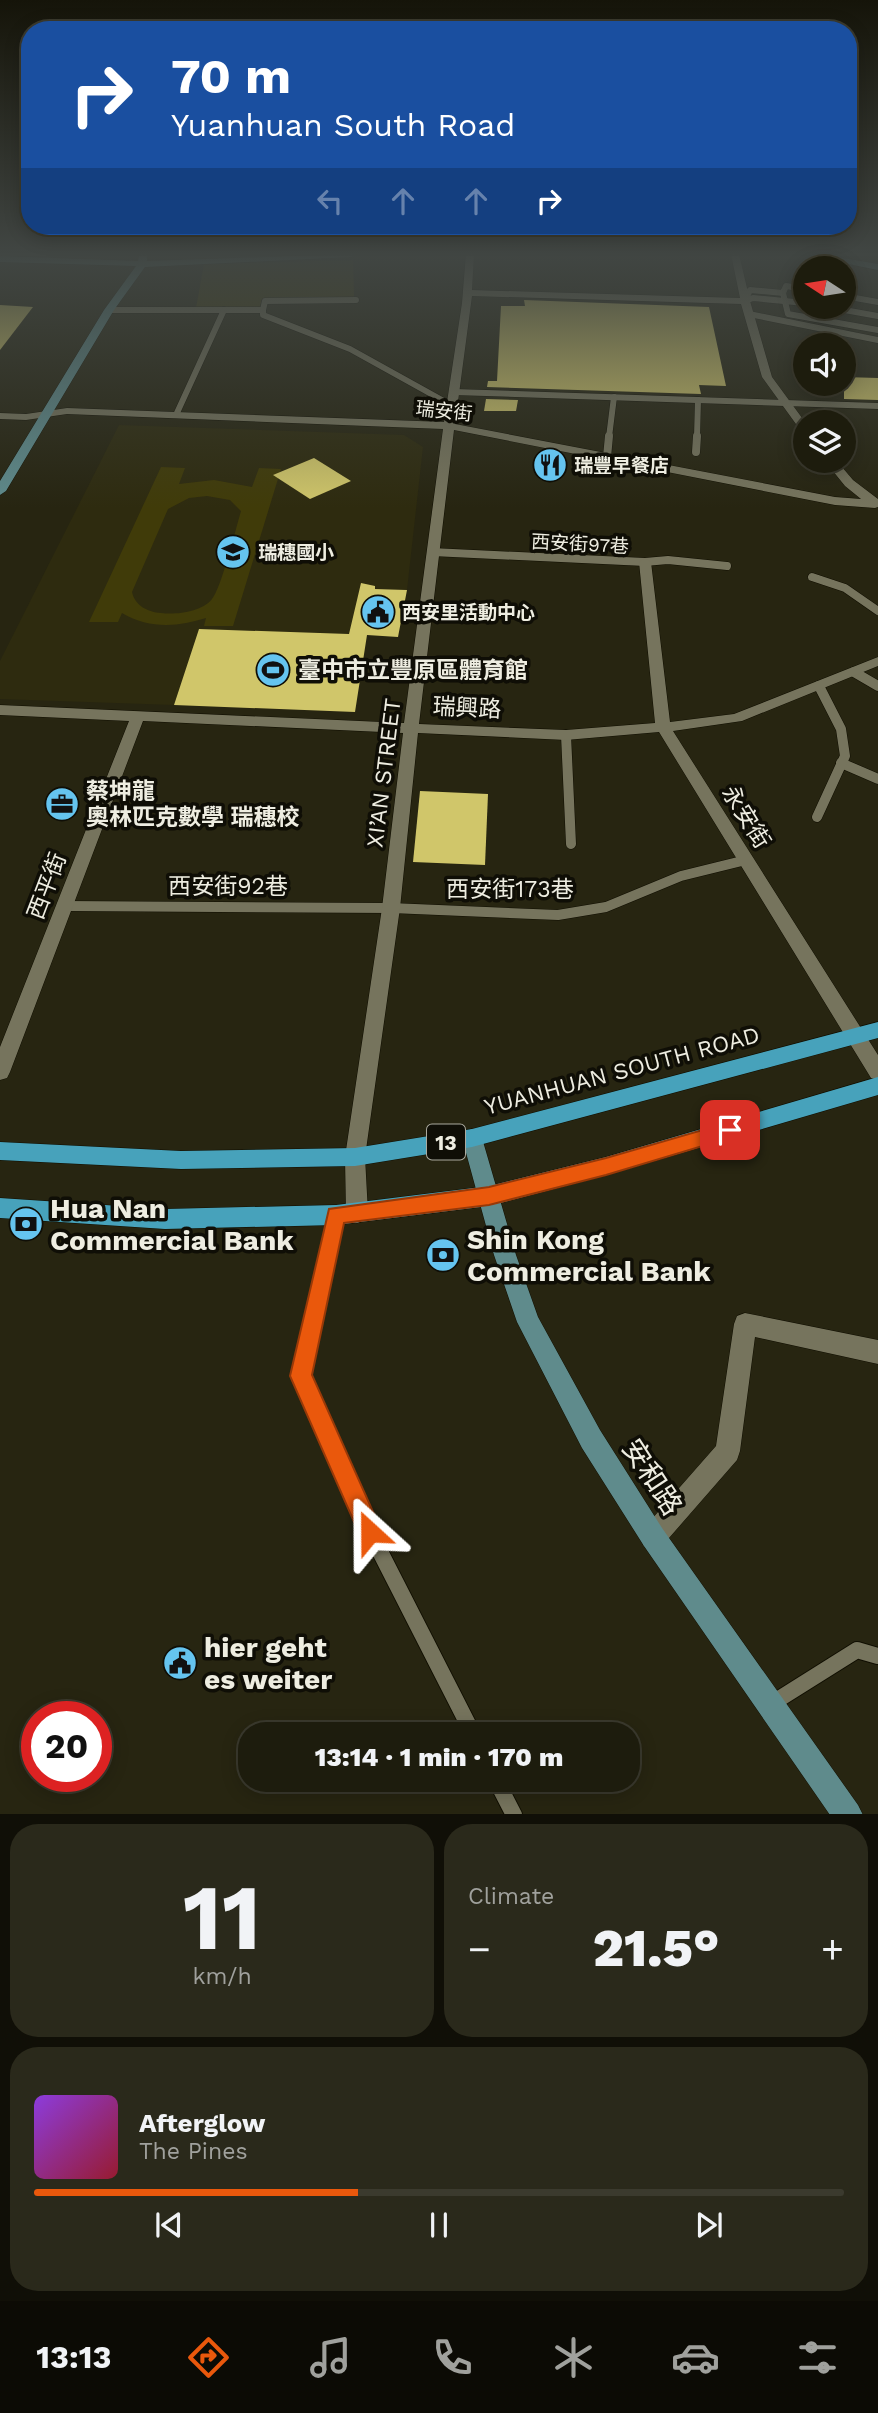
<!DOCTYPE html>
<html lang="en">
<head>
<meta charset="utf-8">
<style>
  body { margin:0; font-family:"Work Sans","Noto Sans TC",sans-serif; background:#2a291b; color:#f1f3f6; height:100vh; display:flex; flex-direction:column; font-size:26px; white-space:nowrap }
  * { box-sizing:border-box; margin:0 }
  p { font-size:23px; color:#a0a19d }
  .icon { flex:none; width:38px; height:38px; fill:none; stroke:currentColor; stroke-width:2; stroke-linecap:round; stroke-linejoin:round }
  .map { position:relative; height:1814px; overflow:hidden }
  .sheet { display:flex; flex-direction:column; gap:10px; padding:10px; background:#100f07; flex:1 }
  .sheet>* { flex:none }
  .guide { position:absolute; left:21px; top:21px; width:836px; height:214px; border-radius:28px; box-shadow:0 4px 18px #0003,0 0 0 2px #3b3a2e; background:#1a4fa0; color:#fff; overflow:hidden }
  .needle { width:46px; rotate:282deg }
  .controls { position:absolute; left:793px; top:256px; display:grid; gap:14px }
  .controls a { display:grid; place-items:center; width:63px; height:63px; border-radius:50%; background:#1d1c0d; box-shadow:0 4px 18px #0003,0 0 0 2px #3b3a2e; font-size:35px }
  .speed { position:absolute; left:21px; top:1701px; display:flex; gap:14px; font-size:35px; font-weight:700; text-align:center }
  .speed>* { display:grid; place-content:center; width:91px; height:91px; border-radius:50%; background:#1d1c0d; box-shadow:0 4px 18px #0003,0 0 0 2px #3b3a2e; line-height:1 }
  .speed .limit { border:10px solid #d22; background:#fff; color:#111 }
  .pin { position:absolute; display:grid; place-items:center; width:60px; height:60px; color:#fff; margin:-30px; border-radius:14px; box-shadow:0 4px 10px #0006 }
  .me { position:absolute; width:77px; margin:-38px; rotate:336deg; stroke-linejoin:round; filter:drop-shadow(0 0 5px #0008) }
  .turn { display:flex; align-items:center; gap:24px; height:147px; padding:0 35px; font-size:32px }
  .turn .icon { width:91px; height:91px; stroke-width:2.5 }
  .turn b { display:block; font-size:49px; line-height:60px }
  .lanes { display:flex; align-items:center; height:66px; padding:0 35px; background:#0003; justify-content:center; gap:35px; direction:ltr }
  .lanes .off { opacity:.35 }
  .big { font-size:52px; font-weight:800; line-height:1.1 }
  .sheet .card { flex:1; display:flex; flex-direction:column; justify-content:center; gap:10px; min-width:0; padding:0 24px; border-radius:28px; background:#2a291b }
  .sheet .dial { align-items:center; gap:0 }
  .dial b { font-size:91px; line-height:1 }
  .song { display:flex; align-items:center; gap:21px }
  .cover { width:84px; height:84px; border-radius:10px; background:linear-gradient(135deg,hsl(270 70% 55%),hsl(350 70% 35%)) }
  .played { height:7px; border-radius:4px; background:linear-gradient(90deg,#ea580c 40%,#3b3a2e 40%) }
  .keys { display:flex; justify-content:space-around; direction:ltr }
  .heat { display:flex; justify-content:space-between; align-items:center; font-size:38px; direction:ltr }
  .sheet .tiles { flex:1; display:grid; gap:10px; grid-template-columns:1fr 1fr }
  .card:last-child { grid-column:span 2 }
  .trip { position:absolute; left:238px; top:1722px; width:402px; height:70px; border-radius:28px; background:#1d1c0d; box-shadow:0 4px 18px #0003,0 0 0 2px #3b3a2e; font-weight:800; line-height:70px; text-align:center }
  .dock { display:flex; height:112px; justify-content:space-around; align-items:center; background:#0c0b05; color:#a0a19d }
  .dock .icon { width:49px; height:49px }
  .dock .active { color:#ea580c }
  .dock b { font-size:32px; color:#f1f3f6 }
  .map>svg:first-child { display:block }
</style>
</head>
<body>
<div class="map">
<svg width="878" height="1815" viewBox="0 0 878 1815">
  <rect width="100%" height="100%" fill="#272511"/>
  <polygon fill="#2e2b0f" points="119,425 404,435 423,447 407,590 360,588 349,634 199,629 174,705 0,699 0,661"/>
  <g fill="#403b09" fill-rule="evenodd">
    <polygon points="353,260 354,297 262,299 260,307 196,308 204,264"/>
    <path d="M 161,467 L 185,468 L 179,484 L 214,480 L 252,487 L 259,468 L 281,469 L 233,626 L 204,626 L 206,618 C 178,627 149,629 122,613 L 118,622 L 89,622 ZM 207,496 L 230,500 L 241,511 C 236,528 221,589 212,599 C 202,612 176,615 161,613 C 148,612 135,606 132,592 L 168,509 L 189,498 Z"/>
  </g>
  <g fill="#d0c66a">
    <polygon points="524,300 709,307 726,386 699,385 701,394 487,387 488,381 497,381 501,306 525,306"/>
    <polygon points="0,305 33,307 0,350"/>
    <polygon points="844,377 878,378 878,400 844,399"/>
    <polygon points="486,399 518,400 516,411 484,411"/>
    <polygon points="314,458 351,481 310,499 273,475"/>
    <polygon points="361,583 375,586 375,589 407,590 398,637 367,635 355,712 174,705 199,629 349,634"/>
    <polygon points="420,791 488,794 485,865 413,862"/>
  </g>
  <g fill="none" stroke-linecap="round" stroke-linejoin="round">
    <g stroke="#100e00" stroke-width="7">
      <g id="lane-far4">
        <polyline points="783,293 788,314 878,330"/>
        <polyline points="844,296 878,302"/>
        <polyline points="745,301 750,290 783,293 786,286 805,289"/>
        <polyline points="745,301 753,298 805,303"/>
        <polyline points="822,306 878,316"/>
        <polyline points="109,310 263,310 263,315 350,349 451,405"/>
        <polyline points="263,310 265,301 356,300"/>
        <polyline points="749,314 878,340"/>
        <polyline points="454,392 878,406"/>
        <polyline points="176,415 224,310"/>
        <polyline points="609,437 614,397"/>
        <polyline points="697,437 698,400"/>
      </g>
    </g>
    <g stroke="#100e00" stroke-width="9">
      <g id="lane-far3">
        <polyline points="696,452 697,436"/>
        <polyline points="607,457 609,436"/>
        <polyline points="432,552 645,562 668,560 727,566"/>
        <polyline points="812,577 845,588 878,611"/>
      </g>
    </g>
    <g stroke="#100e00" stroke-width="11">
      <g id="lane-far2">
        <polyline points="854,672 878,686"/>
        <polyline points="566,735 571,844"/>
        <polyline points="841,763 878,779"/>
        <polyline points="817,817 845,756 841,729 819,686"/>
        <polyline points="64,906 391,908 558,915 606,907 681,876 746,860"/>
      </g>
    </g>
    <g stroke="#100e00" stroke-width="14">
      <polyline id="lane-far1" points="309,1339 336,1215"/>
    </g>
    <g stroke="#100e00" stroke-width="18">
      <g id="lane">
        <polyline points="309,1337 301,1376 370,1532 473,1734"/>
        <polyline points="771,1704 857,1650 878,1656"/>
        <polyline points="496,1780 514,1815"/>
      </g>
    </g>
    <g stroke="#100e00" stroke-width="1">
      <g id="street">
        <polygon points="466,254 474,254 472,290 740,298 731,254 739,254 750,301 772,377 805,422 805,432 801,431 762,377 741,304 472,296 455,424 835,497 861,499 845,486 824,460 836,460 853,480 878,499 878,507 875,508 835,505 454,430 419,724 566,730 655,723 639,562 645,558 651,562 670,722 734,714 878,657 878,666 742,721 673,731 878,1055 878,1080 871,1078 659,732 566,740 418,733 400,908 365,1157 368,1213 365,1220 357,1223 349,1220 346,1213 345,1157 382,908 403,733 143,721 10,1072 7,1078 0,1080 0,1047 129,721 0,715 0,705 404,723 443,429 67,414 26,420 0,419 0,413 26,414 67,408 444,422 462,303"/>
        <polygon points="745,1313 878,1340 878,1364 755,1337 740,1451 737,1460 662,1546 653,1550 644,1546 640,1537 644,1528 716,1446 734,1324 737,1316"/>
      </g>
    </g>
    <g stroke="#100e00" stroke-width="1">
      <g id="secondary">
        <polygon points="139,254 147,254 147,261 355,254 351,257 145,267 114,310 6,491 0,495 0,481 104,310 136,266 0,262 0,256 138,261"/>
        <polygon points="800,254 819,254 878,264 878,270"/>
        <polygon points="472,1129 479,1132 482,1138 516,1255 538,1317 600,1430 662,1528 858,1805 863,1815 830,1815 644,1546 582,1448 517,1322 494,1255 462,1138 465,1132"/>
      </g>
    </g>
    <g stroke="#100e00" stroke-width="1">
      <g id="primary">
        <polygon points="878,1022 878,1038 472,1147 355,1166 181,1169 0,1160 0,1142 181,1151 355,1148 472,1129"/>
        <polygon points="878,1077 878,1095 606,1175 489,1206 336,1225 165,1229 0,1218 0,1198 165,1209 336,1205 489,1186 606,1157"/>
      </g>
    </g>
    <use href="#lane-far4" stroke="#76745d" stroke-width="6"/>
    <use href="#lane-far3" stroke="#76745d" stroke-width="8"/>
    <use href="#lane-far2" stroke="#76745d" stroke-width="10"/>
    <use href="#lane-far1" stroke="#76745d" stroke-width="12"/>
    <use href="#lane" stroke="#76745d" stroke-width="16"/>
    <use href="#street" fill="#76745d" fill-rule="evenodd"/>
    <use href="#secondary" fill="#5f8b8c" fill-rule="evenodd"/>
    <use href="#primary" fill="#47a2bb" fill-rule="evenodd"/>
  </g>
  <linearGradient id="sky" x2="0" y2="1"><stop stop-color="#151409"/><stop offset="0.5" stop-color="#414643"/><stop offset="1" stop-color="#414643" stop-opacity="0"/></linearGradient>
  <rect width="878" height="508" fill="url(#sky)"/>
  <polygon fill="#ea580c" stroke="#983908" stroke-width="2" points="730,1122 736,1124 739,1130 736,1136 606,1175 489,1205 344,1223 312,1375 382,1532 378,1540 370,1544 362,1540 290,1376 329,1209 489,1187 606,1158"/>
  <defs>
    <g id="restaurant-disc" transform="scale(1.75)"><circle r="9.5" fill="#65c4ef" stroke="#0f0e06"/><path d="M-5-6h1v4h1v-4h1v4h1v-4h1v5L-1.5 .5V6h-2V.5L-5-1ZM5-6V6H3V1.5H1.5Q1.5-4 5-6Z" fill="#111"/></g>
    <g id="school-disc" transform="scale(1.75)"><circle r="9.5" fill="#65c4ef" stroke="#0f0e06"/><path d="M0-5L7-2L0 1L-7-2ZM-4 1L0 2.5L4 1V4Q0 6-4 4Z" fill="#111"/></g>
    <g id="civic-disc" transform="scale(1.75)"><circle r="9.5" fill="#65c4ef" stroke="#0f0e06"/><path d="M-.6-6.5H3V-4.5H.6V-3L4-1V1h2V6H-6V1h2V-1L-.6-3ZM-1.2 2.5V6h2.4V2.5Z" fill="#111"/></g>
    <g id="stadium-disc" transform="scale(1.75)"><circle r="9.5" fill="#65c4ef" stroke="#0f0e06"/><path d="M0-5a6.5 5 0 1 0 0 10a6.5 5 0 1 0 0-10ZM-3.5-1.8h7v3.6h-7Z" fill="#111"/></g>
    <g id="office-disc" transform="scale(1.75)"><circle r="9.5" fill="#65c4ef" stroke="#0f0e06"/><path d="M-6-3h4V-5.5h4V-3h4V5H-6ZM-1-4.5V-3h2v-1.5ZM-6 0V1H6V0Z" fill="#111"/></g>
    <g id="bank-disc" transform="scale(1.75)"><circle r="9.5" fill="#65c4ef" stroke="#0f0e06"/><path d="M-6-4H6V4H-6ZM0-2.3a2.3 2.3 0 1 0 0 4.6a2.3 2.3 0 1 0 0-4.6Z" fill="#111"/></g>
  </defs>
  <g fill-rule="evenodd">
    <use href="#restaurant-disc" x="550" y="465"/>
    <use href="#school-disc" x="233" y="552"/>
    <use href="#civic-disc" x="378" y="612"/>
    <use href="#stadium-disc" x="273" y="670"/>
    <use href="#office-disc" x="62" y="804"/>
    <use href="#bank-disc" x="26" y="1224"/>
    <use href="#bank-disc" x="443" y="1255"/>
    <use href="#civic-disc" x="180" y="1663"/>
  </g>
  <g text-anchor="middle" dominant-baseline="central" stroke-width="7" stroke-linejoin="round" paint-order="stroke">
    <g font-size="19" fill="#eeede1" stroke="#0f0e06">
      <text transform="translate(444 411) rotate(6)">瑞安街</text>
      <text transform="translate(580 544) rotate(3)">西安街97巷</text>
    </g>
    <g font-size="19" font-weight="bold" fill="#eeede1" stroke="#0f0e06" text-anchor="start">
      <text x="574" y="465">瑞豐早餐店</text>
      <text x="258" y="552">瑞穗國小</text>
      <text x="402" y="612">西安里活動中心</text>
    </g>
    <rect fill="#0f0e06" stroke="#abaa9f" stroke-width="2" x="427" y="1124.5" width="38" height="35" rx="5"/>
    <g font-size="21" font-weight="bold" fill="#eeede1">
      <text x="446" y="1142">13</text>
    </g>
    <g font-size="23" font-weight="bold" fill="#eeede1" stroke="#0f0e06" text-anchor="start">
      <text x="298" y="670">臺中市立豐原區體育館</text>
      <text x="86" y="791">蔡坤龍<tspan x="86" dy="26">奧林匹克數學 瑞穗校</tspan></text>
    </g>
    <g font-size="23" fill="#eeede1" stroke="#0f0e06">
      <text transform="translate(467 708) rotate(3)">瑞興路</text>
      <text transform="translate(384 773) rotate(-83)">XI’AN STREET</text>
      <text transform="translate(746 817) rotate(58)">永安街</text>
      <text transform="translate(47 886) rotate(-69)">西平街</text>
      <text x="228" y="886">西安街92巷</text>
      <text x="510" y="889">西安街173巷</text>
      <text transform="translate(622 1071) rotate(-15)">YUANHUAN SOUTH ROAD</text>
    </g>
    <g font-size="28" font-weight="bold" fill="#eeede1" stroke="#0f0e06" text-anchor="start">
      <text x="50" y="1208">Hua Nan<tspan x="50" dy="32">Commercial Bank</tspan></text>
      <text x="467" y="1239">Shin Kong<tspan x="467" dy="32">Commercial Bank</tspan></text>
      <text x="204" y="1647">hier geht<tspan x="204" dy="32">es weiter</tspan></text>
    </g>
    <g font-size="28" fill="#eeede1" stroke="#0f0e06">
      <text transform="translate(652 1477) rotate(57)">安和路</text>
    </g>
  </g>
</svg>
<div class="controls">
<a><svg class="needle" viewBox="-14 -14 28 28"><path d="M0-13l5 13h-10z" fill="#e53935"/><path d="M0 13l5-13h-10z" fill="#a0a19d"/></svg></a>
<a><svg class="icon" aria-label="sound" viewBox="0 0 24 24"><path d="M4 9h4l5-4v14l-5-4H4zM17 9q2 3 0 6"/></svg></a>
<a><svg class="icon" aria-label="layers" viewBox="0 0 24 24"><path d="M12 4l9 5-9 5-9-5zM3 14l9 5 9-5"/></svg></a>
</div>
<div class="speed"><div class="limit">20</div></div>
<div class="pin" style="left:730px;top:1130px;background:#d93025"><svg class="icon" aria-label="arrive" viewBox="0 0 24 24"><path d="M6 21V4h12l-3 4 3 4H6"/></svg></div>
<svg class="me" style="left:370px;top:1532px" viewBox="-20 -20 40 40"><path d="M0-17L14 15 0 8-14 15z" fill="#ea580c" stroke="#fff" stroke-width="4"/></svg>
<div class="trip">13:14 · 1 min · 170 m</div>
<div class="guide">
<div class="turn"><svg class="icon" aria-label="right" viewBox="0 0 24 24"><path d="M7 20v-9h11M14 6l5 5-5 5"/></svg><div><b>70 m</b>Yuanhuan South Road</div></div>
<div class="lanes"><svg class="icon off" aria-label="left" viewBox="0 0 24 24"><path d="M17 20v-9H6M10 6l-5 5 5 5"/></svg><svg class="icon off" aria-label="ahead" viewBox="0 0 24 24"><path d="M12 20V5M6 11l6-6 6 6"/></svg><svg class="icon off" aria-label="ahead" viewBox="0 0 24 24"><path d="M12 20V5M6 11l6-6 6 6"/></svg><svg class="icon" aria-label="right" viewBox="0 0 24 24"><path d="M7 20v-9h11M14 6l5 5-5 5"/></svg></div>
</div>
</div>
<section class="sheet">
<div class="tiles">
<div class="card dial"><b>11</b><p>km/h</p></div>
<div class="card"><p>Climate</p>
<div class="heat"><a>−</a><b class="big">21.5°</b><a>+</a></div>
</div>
<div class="card">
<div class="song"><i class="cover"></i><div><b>Afterglow</b><p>The Pines</p></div></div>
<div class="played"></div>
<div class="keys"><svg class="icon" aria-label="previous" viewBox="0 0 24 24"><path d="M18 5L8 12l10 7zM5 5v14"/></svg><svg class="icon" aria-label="pause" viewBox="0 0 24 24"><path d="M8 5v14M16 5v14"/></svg><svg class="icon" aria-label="next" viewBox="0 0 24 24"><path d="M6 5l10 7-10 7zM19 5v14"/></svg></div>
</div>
</div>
</section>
<nav class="dock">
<b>13:13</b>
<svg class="icon active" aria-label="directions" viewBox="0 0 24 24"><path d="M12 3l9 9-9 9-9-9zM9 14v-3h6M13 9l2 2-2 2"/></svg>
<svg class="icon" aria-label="music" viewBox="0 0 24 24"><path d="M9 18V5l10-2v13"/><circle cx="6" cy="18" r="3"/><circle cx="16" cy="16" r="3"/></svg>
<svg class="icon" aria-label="phone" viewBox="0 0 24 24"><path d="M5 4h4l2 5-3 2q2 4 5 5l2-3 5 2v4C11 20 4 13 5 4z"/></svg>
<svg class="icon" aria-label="climate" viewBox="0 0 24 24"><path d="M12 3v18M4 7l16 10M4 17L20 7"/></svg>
<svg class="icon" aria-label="car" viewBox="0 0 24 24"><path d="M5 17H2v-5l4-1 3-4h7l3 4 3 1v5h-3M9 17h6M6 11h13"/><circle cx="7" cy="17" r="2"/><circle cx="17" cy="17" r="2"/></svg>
<svg class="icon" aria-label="filters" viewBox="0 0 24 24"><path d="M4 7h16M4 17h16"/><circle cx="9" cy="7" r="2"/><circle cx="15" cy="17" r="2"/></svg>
</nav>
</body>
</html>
